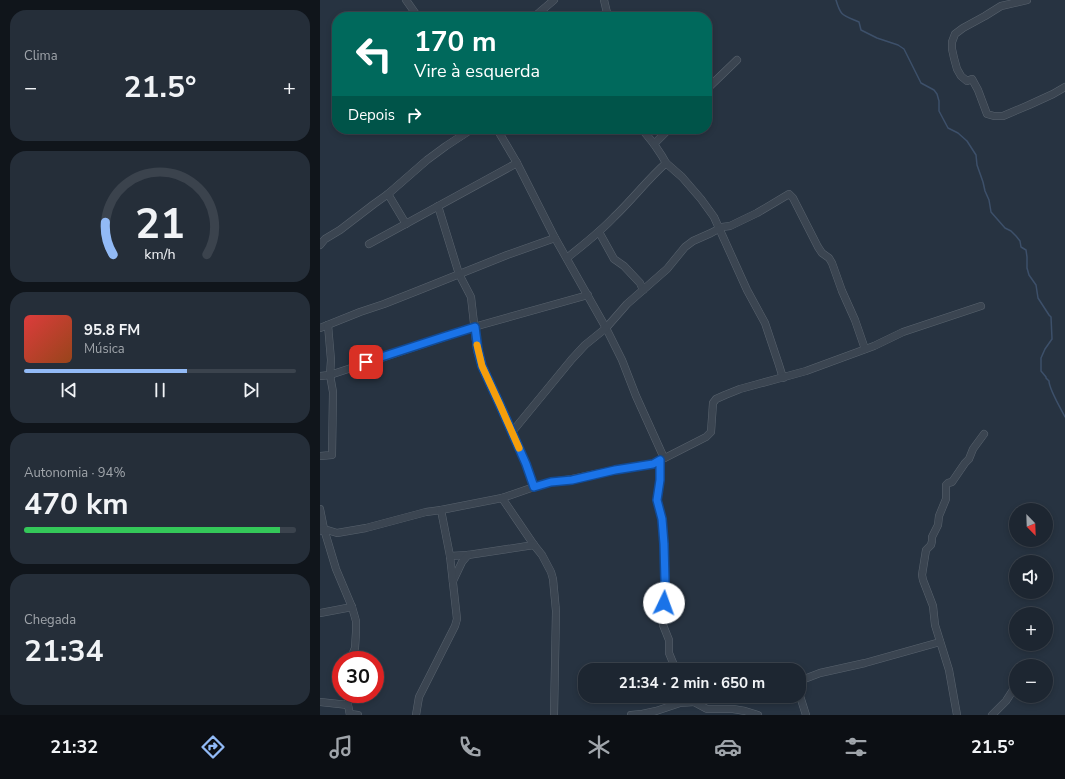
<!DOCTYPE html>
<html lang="pt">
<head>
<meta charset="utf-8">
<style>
  body { margin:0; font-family:"Nunito Sans",sans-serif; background:#252e39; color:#f1f3f6; height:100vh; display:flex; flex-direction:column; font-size:15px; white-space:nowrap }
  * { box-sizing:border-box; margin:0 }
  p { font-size:13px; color:#a0a5ab }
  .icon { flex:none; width:22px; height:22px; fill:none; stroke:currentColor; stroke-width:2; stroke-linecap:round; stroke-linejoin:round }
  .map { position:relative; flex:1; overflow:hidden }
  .panel { display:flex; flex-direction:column; gap:10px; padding:10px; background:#10151b; width:320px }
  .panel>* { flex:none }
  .banner { position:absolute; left:12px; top:12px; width:380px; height:122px; border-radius:16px; box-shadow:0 2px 6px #0003,0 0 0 1px #3b434d; background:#00695c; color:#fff; overflow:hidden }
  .needle { width:26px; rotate:157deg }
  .controls { position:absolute; left:689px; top:503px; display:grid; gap:8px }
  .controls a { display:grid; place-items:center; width:44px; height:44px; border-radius:50%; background:#1d2631; box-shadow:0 2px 6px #0003,0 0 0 1px #3b434d; font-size:20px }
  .speed { position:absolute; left:12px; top:651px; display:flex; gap:8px; font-size:20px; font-weight:700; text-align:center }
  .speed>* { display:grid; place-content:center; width:52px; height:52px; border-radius:50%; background:#1d2631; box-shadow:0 2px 6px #0003,0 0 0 1px #3b434d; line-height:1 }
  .speed .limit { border:6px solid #d22; background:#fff; color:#111 }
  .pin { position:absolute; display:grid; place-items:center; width:34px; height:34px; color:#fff; margin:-17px; border-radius:8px; box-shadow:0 2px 6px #0006 }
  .me { position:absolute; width:44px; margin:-22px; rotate:3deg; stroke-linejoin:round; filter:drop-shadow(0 0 3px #0008) }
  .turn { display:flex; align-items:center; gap:14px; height:84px; padding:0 16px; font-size:18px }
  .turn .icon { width:52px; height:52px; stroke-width:2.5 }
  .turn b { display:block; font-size:28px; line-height:34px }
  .then { display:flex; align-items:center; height:38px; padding:0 16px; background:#0003; gap:8px; font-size:15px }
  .big { font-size:30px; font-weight:700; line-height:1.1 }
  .panel .tile { flex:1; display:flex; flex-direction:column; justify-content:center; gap:6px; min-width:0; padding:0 14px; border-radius:16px; background:#252e39 }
  .panel .dial { align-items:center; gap:0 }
  .dial svg { height:104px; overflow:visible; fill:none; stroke:#3b434d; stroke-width:7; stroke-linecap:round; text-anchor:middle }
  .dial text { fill:#f1f3f6; stroke:none }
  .song { display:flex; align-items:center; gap:12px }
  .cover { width:48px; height:48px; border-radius:6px; background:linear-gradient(135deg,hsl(0 70% 55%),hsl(20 70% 35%)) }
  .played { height:4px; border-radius:2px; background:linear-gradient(90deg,#92baf6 60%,#3b434d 60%) }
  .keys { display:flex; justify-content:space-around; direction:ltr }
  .heat { display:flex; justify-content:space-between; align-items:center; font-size:22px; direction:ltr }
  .charge { height:6px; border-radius:3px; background:linear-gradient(90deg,#34c759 94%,#3b434d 0) }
  .trip { position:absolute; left:258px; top:663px; width:228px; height:40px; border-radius:16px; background:#1d2631; box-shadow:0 2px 6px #0003,0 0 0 1px #3b434d; font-weight:700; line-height:40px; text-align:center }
  .tab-bar { display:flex; height:64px; justify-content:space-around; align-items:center; background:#0c0f14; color:#a0a5ab }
  .tab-bar .icon { width:28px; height:28px }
  .tab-bar .current { color:#92baf6 }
  .tab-bar b { font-size:18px; color:#f1f3f6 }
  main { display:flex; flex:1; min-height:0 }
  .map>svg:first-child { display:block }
</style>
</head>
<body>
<main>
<section class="panel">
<div class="tile"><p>Clima</p>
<div class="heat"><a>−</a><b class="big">21.5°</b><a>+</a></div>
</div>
<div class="tile dial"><svg viewBox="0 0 100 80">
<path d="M14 69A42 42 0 1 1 86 69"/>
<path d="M14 69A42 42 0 0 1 8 44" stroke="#92baf6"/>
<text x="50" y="56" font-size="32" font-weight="700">21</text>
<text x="50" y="72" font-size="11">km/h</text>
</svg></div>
<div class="tile">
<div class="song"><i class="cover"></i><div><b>95.8 FM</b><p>Música</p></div></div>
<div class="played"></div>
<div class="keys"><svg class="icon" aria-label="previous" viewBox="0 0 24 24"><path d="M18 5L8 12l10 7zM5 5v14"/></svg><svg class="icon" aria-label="pause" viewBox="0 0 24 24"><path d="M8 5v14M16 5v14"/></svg><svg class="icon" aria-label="next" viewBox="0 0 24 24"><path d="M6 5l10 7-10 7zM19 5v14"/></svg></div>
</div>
<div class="tile"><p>Autonomia · 94%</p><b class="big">470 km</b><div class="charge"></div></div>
<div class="tile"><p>Chegada</p><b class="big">21:34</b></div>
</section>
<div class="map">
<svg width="745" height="715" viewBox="0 0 745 715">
  <rect width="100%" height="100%" fill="#273341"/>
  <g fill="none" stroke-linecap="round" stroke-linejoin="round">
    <path stroke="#3d506a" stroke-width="1.5" d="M 516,0 C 521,17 523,15 539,22 L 541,30 L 557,38 L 578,45 L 584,49 L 601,83 L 614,90 L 617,94 L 619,101 L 619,111 L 628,128 L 638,133 L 647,141 L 656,155 L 657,165 L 663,182 L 665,191 L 669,200 L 671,212 L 685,228 L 691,231 L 696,236 L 700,241 L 701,247 L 706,250 L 707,257 L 707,268 L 709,275 L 716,285 L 718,298 L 729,315 L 731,317 L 732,339 L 725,349 L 721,358 L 721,371 L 726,377 L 726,378 L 729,381 C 729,389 741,409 745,417"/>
    <g stroke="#59636e" stroke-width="8">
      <g id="minor">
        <polyline points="86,0 98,17"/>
        <polyline points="284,0 288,17"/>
        <polyline points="707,0 681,6 665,16 643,28 635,34 632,42 632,49 634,58 637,69 641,76 647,81 652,79 658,90 667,114 674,116 683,116 709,105 733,94 745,87"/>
        <polyline points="214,17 234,0"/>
        <polyline points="387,89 417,60"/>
        <polyline points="177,129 197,163 235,238 286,328 302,360 316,396 344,458"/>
        <polyline points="322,129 334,144 342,156 346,163 362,177 381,199 394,217 427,290 445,323 459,365 463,378"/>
        <polyline points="334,144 349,129"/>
        <polyline points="68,194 86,224"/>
        <polyline points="118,206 139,274 151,297 157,350 162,367 180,405 206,464 214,487"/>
        <polyline points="279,232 294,259 304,266 320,283 323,290"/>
        <polyline points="49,244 197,163"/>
        <polyline points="0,245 5,239 20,230 54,204 68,194 107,160 126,146 152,129"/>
        <path d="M 247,258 C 263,245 280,232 294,217 C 312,200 327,180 346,163"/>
        <polyline points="0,328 40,312 64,304 97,291 187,255 235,238"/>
        <polyline points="0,376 10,375 161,325 268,295"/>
        <polyline points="192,432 252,359 265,345 286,328 307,304 347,269 365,247 373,241 391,233 402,227 410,226 437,213 469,194 473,198 498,247 502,253 509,258 512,263 522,291 535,320 545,349"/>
        <polyline points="0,456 12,455 13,392 10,375 11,360 8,325"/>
        <polyline points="340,460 340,480 337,499 342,519 344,544 345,581 343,625 349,640 349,653 356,670"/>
        <polyline points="182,498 214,545 222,555 231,572 233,579 236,611 234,715"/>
        <polyline points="0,509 4,529 16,569 32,607 36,621 36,632 35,648 30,660"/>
        <polyline points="0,531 4,529 17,533 46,528 106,512 121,510 182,498 214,487 231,482 252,479 295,470 333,464 386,437 391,432 393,403 396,399 405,395 420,389 486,371 554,346 583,332 661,306"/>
        <polyline points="130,556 148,555 214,545"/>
        <polyline points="133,581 142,562 148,555"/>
        <polyline points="0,613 32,607"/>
        <polyline points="28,694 28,705 30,715"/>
        <polyline points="368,696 374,702 387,709 413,709 425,711 438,715"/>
        <polyline points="0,702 28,705"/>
        <polyline points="30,714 38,715"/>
        <polyline points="96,715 99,697 135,626 137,619 130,556 121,510"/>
        <polyline points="311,715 322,714 336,711 360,703 374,702"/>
        <polyline points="486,715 480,696 479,681 500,673 545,663 620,642"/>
        <polyline points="637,715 629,670 615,625 613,606 603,580 602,575 606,550 611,545 612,541 612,537 618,525 619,516 626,499 626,485 628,483 632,482 645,463 649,459 653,449 664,434"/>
        <polyline points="672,715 686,701 695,687"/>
      </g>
    </g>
    <use href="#minor" stroke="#3b4551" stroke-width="7"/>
  </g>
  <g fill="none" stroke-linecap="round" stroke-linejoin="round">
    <g stroke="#114b97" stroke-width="10">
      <polyline id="route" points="46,362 123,337 155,327 158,350 162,366 180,405 206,464 214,487 231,482 252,480 295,470 333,464 340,460 340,480 337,500 342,519 344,544 345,581 344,603"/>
    </g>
    <use href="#route" stroke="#1a73e8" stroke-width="7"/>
    <polyline stroke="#f59e0b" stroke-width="7" points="157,345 162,366 180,405 199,448"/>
  </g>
</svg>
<div class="controls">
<a><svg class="needle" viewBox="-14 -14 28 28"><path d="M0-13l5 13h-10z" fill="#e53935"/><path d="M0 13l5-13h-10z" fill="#a0a5ab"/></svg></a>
<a><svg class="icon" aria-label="sound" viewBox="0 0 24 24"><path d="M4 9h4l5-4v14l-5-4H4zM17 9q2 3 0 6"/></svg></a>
<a>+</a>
<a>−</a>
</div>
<div class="speed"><div class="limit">30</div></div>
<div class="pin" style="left:46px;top:362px;background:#d93025"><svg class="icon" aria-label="arrive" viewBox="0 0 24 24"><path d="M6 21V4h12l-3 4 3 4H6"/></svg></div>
<svg class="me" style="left:344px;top:603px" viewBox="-20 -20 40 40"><circle r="19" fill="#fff"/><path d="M0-13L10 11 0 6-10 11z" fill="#1a73e8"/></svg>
<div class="trip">21:34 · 2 min · 650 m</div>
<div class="banner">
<div class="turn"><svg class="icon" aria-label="left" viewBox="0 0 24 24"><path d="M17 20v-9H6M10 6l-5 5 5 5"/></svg><div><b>170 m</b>Vire à esquerda</div></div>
<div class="then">Depois<svg class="icon" aria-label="right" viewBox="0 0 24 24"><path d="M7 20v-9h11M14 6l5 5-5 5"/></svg></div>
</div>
</div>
</main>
<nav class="tab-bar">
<b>21:32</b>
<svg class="icon current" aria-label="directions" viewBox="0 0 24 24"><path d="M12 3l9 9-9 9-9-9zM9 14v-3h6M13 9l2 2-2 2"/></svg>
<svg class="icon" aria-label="music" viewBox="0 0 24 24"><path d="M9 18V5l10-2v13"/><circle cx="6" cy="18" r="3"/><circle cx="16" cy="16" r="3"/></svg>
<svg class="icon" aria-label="phone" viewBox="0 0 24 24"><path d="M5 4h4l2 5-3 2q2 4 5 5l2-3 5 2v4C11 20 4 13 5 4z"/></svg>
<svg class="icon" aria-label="climate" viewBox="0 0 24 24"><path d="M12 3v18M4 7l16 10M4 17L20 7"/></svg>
<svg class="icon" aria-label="car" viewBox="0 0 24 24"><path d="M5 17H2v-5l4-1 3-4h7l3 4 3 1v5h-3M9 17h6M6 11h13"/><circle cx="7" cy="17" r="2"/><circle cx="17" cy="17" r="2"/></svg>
<svg class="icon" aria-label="filters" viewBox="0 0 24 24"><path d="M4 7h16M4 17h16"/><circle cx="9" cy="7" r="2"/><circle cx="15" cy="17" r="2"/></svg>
<b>21.5°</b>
</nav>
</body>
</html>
